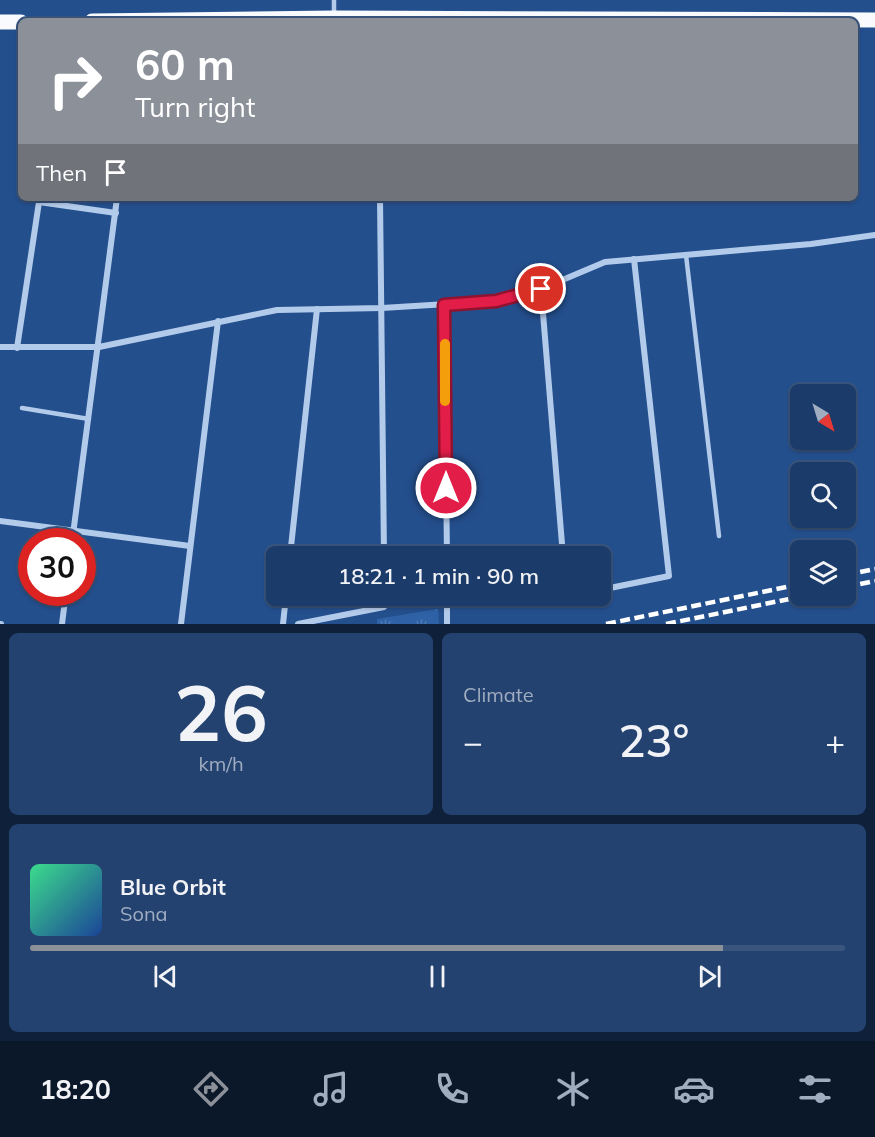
<!DOCTYPE html>
<html lang="en">
<head>
<meta charset="utf-8">
<style>
  body { margin:0; font-family:Mulish,sans-serif; background:#244270; color:#f1f3f6; height:100vh; display:flex; flex-direction:column; font-size:22px; white-space:nowrap }
  * { box-sizing:border-box; margin:0 }
  p { font-size:20px; color:#a0adc1 }
  .icon { flex:none; width:33px; height:33px; fill:none; stroke:currentColor; stroke-width:2; stroke-linecap:round; stroke-linejoin:round }
  .map { position:relative; height:624px; overflow:hidden }
  .drawer { display:flex; flex-direction:column; gap:9px; padding:9px; background:#0f203a; flex:1 }
  .drawer>* { flex:none }
  .guide { position:absolute; left:18px; top:18px; width:840px; height:183px; border-radius:9px; box-shadow:0 2px 4px #0004,0 0 0 2px #39557e; background:#8c9099; color:#fff; overflow:hidden }
  .needle { width:39px; rotate:142deg }
  .buttons { position:absolute; left:790px; top:384px; display:grid; gap:12px }
  .buttons a { display:grid; place-items:center; width:66px; height:66px; border-radius:9px; background:#1b3b6a; box-shadow:0 2px 4px #0004,0 0 0 2px #39557e; font-size:30px }
  .speed { position:absolute; left:18px; top:528px; display:flex; gap:12px; font-size:30px; font-weight:700; text-align:center }
  .speed>* { display:grid; place-content:center; width:78px; height:78px; border-radius:50%; background:#1b3b6a; box-shadow:0 2px 4px #0004,0 0 0 2px #39557e; line-height:1 }
  .speed .limit { border:9px solid #d22; background:#fff; color:#111 }
  .pin { position:absolute; display:grid; place-items:center; width:51px; height:51px; color:#fff; margin:-26px; border:3px solid #fff; border-radius:50%; box-shadow:0 2px 6px #0007 }
  .me { position:absolute; width:66px; margin:-33px; rotate:0deg; stroke-linejoin:round; filter:drop-shadow(0 0 4px #0008) }
  .turn { display:flex; align-items:center; gap:21px; height:126px; padding:0 18px; font-size:27px }
  .turn .icon { width:78px; height:78px; stroke-width:2.5 }
  .turn b { display:block; font-size:42px; line-height:51px }
  .then { display:flex; align-items:center; height:57px; padding:0 18px; background:#0003; gap:12px; font-size:22px }
  .big { font-size:45px; font-weight:600; line-height:1.1 }
  .drawer .tile { flex:1; display:flex; flex-direction:column; justify-content:center; gap:9px; min-width:0; padding:0 21px; border-radius:9px; background:#244270 }
  .drawer .dial { align-items:center; gap:0 }
  .dial b { font-size:78px; line-height:1 }
  .song { display:flex; align-items:center; gap:18px }
  .cover { width:72px; height:72px; border-radius:9px; background:linear-gradient(135deg,hsl(150 70% 55%),hsl(220 70% 35%)) }
  .played { height:6px; border-radius:3px; background:linear-gradient(90deg,#8c9099 85%,#39557e 85%) }
  .keys { display:flex; justify-content:space-around; direction:ltr }
  .heat { display:flex; justify-content:space-between; align-items:center; font-size:33px; direction:ltr }
  .drawer .tiles { flex:1; display:grid; gap:9px; grid-template-columns:1fr 1fr }
  .tile:last-child { grid-column:span 2 }
  .trip { position:absolute; left:266px; top:546px; width:345px; height:60px; border-radius:9px; background:#1b3b6a; box-shadow:0 2px 4px #0004,0 0 0 2px #39557e; font-weight:600; line-height:60px; text-align:center }
  .tabs { display:flex; height:96px; justify-content:space-around; align-items:center; background:#0b182a; color:#a0adc1 }
  .tabs .icon { width:42px; height:42px }
  .tabs .selected { color:#8c9099 }
  .tabs b { font-size:27px; color:#f1f3f6 }
  .map>svg:first-child { display:block }
</style>
</head>
<body>
<div class="map">
<svg width="875" height="624" viewBox="0 0 875 624">
  <defs>
    <pattern id="grass-tufts" width="24" height="20" patternUnits="userSpaceOnUse" patternTransform="scale(1.5)"><rect width="24" height="20" fill="#2e61a5"/><path d="M3 7l-1-3M5 7V3M7 7l1-3M15 17l-1-3M17 17v-4M19 17l1-3" fill="none" stroke="#4d79b2"/></pattern>
  </defs>
  <rect width="100%" height="100%" fill="#244f8d"/>
  <polygon fill="url(#grass-tufts)" points="438,609 439,624 377,624 377,619"/>
  <g fill="none" stroke-linecap="round" stroke-linejoin="round">
    <g stroke="#b3cbeb" stroke-width="4.5">
      <polyline points="334,0 334,15"/>
      <polyline points="686,255 719,536"/>
      <polyline points="22,408 89,419"/>
    </g>
    <g stroke="#b3cbeb" stroke-width="6">
      <polyline points="380,198 384,556"/>
      <polyline points="541,289 563,556"/>
      <polyline points="444,305 447,556"/>
      <polyline points="0,347 99,347 277,310 382,308 496,301 541,289 605,262 811,244 875,235"/>
      <polyline points="17,348 39,202 116,213"/>
      <polyline points="0,521 190,546"/>
      <polyline points="72,542 117,198"/>
      <polyline points="290,556 317,309"/>
      <polyline points="600,590 669,576 634,259"/>
      <polyline points="447,596 447,624"/>
      <polyline points="566,596 574,596"/>
      <polyline points="0,624 1,624"/>
      <polyline points="62,624 66,592"/>
      <polyline points="181,624 218,321"/>
      <polyline points="283,624 286,596"/>
      <polyline points="298,624 384,607 384,596"/>
    </g>
    <g stroke="#f8fafe" stroke-width="15">
      <polyline points="92,21 334,18 875,20"/>
      <polyline points="0,22 21,22"/>
    </g>
    <g stroke="#fff" stroke-width="4.5" stroke-dasharray="10 4.5" stroke-linecap="butt">
      <polyline points="846,575 875,569"/>
      <polyline points="846,587 875,581"/>
      <polyline points="606,624 801,584"/>
      <polyline points="666,624 804,596"/>
    </g>
  </g>
  <g fill="none" stroke-linecap="round" stroke-linejoin="round">
    <g stroke="#92132f" stroke-width="15">
      <polyline id="route" points="446,488 444,305 496,301 541,289"/>
    </g>
    <use href="#route" stroke="#e11d48" stroke-width="10"/>
    <polyline stroke="#f59e0b" stroke-width="10" points="445,344 445,401"/>
  </g>
</svg>
<div class="buttons">
<a><svg class="needle" viewBox="-14 -14 28 28"><path d="M0-13l5 13h-10z" fill="#e53935"/><path d="M0 13l5-13h-10z" fill="#a0adc1"/></svg></a>
<a><svg class="icon" aria-label="search" viewBox="0 0 24 24"><circle cx="10" cy="10" r="6"/><path d="M15 15l6 6"/></svg></a>
<a><svg class="icon" aria-label="layers" viewBox="0 0 24 24"><path d="M12 4l9 5-9 5-9-5zM3 14l9 5 9-5"/></svg></a>
</div>
<div class="speed"><div class="limit">30</div></div>
<div class="pin" style="left:541px;top:289px;background:#d93025"><svg class="icon" aria-label="arrive" viewBox="0 0 24 24"><path d="M6 21V4h12l-3 4 3 4H6"/></svg></div>
<svg class="me" style="left:446px;top:488px" viewBox="-20 -20 40 40"><circle r="17" fill="#e11d48" stroke="#fff" stroke-width="3"/><path d="M0-11L8 9 0 5-8 9z" fill="#fff"/></svg>
<div class="trip">18:21 · 1 min · 90 m</div>
<div class="guide">
<div class="turn"><svg class="icon" aria-label="right" viewBox="0 0 24 24"><path d="M7 20v-9h11M14 6l5 5-5 5"/></svg><div><b>60 m</b>Turn right</div></div>
<div class="then">Then<svg class="icon" aria-label="arrive" viewBox="0 0 24 24"><path d="M6 21V4h12l-3 4 3 4H6"/></svg></div>
</div>
</div>
<section class="drawer">
<div class="tiles">
<div class="tile dial"><b>26</b><p>km/h</p></div>
<div class="tile"><p>Climate</p>
<div class="heat"><a>−</a><b class="big">23°</b><a>+</a></div>
</div>
<div class="tile">
<div class="song"><i class="cover"></i><div><b>Blue Orbit</b><p>Sona</p></div></div>
<div class="played"></div>
<div class="keys"><svg class="icon" aria-label="previous" viewBox="0 0 24 24"><path d="M18 5L8 12l10 7zM5 5v14"/></svg><svg class="icon" aria-label="pause" viewBox="0 0 24 24"><path d="M8 5v14M16 5v14"/></svg><svg class="icon" aria-label="next" viewBox="0 0 24 24"><path d="M6 5l10 7-10 7zM19 5v14"/></svg></div>
</div>
</div>
</section>
<nav class="tabs">
<b>18:20</b>
<svg class="icon selected" aria-label="directions" viewBox="0 0 24 24"><path d="M12 3l9 9-9 9-9-9zM9 14v-3h6M13 9l2 2-2 2"/></svg>
<svg class="icon" aria-label="music" viewBox="0 0 24 24"><path d="M9 18V5l10-2v13"/><circle cx="6" cy="18" r="3"/><circle cx="16" cy="16" r="3"/></svg>
<svg class="icon" aria-label="phone" viewBox="0 0 24 24"><path d="M5 4h4l2 5-3 2q2 4 5 5l2-3 5 2v4C11 20 4 13 5 4z"/></svg>
<svg class="icon" aria-label="climate" viewBox="0 0 24 24"><path d="M12 3v18M4 7l16 10M4 17L20 7"/></svg>
<svg class="icon" aria-label="car" viewBox="0 0 24 24"><path d="M5 17H2v-5l4-1 3-4h7l3 4 3 1v5h-3M9 17h6M6 11h13"/><circle cx="7" cy="17" r="2"/><circle cx="17" cy="17" r="2"/></svg>
<svg class="icon" aria-label="filters" viewBox="0 0 24 24"><path d="M4 7h16M4 17h16"/><circle cx="9" cy="7" r="2"/><circle cx="15" cy="17" r="2"/></svg>
</nav>
</body>
</html>
